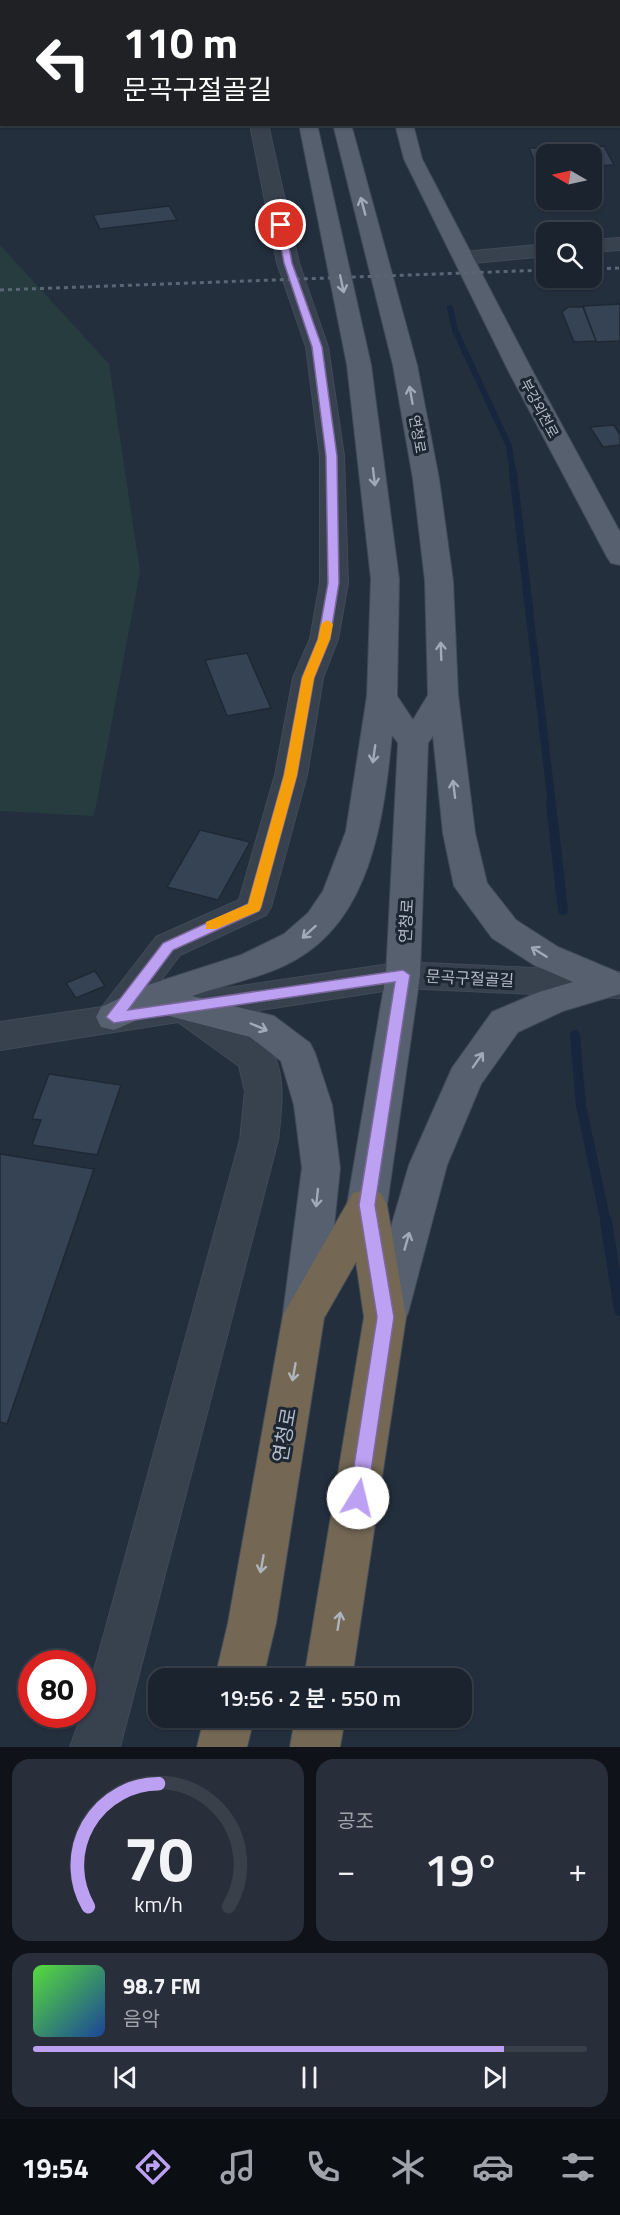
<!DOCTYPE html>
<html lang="ko">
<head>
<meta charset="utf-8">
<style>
  body { margin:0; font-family:"Titillium Web","Noto Sans KR",sans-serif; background:#282f3a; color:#f1f3f6; height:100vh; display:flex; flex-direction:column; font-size:22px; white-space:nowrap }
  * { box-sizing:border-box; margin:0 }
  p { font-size:20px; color:#a0a4aa }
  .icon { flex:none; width:33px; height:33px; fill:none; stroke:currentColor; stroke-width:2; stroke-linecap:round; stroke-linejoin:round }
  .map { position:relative; height:1747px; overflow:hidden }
  .details { display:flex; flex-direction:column; gap:12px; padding:12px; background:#0f1319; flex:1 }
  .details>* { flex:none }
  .top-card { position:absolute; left:0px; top:0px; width:621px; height:126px; box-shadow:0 2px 4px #0004,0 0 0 2px #39404a; background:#202124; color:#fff; overflow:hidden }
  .needle { width:39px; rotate:279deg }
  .buttons { position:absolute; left:536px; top:144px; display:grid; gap:12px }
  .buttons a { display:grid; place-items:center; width:66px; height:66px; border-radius:12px; background:#1b232e; box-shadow:0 2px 4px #0004,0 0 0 2px #39404a; font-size:30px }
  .speed { position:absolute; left:18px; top:1650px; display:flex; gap:12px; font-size:30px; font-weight:700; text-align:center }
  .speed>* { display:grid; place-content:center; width:78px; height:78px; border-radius:50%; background:#1b232e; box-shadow:0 2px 4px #0004,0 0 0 2px #39404a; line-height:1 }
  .speed .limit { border:9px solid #d22; background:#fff; color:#111 }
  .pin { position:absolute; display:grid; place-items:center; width:51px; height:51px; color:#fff; margin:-26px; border:3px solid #fff; border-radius:50%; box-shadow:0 2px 6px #0007 }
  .me { position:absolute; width:66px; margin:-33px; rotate:9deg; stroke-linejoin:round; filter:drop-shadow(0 0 4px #0008) }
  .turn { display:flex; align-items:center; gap:21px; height:126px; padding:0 24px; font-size:27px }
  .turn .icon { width:78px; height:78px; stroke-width:2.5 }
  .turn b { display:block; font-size:42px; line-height:51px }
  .big { font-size:45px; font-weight:600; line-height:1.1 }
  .details .tile { flex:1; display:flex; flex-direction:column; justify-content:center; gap:9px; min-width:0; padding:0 21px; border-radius:18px; background:#282f3a }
  .details .dial { align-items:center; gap:0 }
  .dial svg { height:156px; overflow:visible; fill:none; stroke:#39404a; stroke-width:7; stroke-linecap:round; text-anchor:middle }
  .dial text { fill:#f1f3f6; stroke:none }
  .song { display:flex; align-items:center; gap:18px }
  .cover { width:72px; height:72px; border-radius:9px; background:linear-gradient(135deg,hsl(110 70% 55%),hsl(220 70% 35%)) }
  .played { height:6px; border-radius:3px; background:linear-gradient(90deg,#bca0f2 85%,#39404a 85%) }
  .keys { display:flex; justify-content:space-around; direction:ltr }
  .heat { display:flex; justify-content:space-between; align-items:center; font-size:33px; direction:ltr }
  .details .tiles { flex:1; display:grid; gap:12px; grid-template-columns:1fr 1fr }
  .tile:last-child { grid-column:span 2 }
  .trip { position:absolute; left:148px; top:1668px; width:324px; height:60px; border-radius:18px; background:#1b232e; box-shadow:0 2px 4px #0004,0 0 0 2px #39404a; font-weight:600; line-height:60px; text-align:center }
  .tab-bar { display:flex; height:96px; justify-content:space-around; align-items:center; background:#0b0e12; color:#a0a4aa }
  .tab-bar .icon { width:42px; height:42px }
  .tab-bar .on { color:#bca0f2 }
  .tab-bar b { font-size:27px; color:#f1f3f6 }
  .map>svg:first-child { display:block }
</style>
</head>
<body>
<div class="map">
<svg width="620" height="1747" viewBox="0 0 620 1747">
  <rect width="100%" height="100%" fill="#242f3e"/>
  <polygon fill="#263c3f" points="0,245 109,364 140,572 94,816 0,811"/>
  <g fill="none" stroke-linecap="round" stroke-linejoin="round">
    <polyline stroke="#17263c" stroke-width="6" points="450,308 455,330 509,446 513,474"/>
    <polyline stroke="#17263c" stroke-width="8" points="513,472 552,805"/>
    <g stroke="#17263c" stroke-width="10">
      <polyline points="551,804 563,910"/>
      <polyline points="575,1035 581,1105 606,1223"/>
    </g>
    <polyline stroke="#17263c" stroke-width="12" points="606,1221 620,1310"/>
  </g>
  <g fill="#364354" stroke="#1f2835" stroke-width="1.5">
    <polygon points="0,0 62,0 2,2 0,14"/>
    <polygon points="604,146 614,165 591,166 591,154 546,154 546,167 537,167 529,148"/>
    <polygon points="169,206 177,220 100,229 93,215"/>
    <polygon points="620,304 620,341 596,342 583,306"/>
    <polygon points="568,307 583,307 596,341 574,342 562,312"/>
    <polygon points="614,425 620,435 620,445 603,447 590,427"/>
    <polygon points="247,653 271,708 227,716 205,660"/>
    <polygon points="200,830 250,842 218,900 167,887"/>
    <polygon points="95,971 105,986 76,998 66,983"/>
    <polygon points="49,1074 121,1085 97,1155 32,1145 41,1120 32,1119"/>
    <polygon points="0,1154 94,1169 7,1424 0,1422"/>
  </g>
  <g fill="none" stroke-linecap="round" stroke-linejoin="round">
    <g stroke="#414a57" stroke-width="2">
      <g id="minor">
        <rect x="240" y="0" width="16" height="2"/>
        <rect x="0" y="36" width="2" height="10"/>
        <path d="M 250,124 L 268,124 L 299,263 L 328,347 L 344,456 L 348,583 L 338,639 L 323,678 L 307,775 L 271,907 L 266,915 L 180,955 L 146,1000 L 403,962 L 620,972 L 620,998 L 403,988 L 221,1016 C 235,1026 257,1035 268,1048 C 288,1070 281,1114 278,1140 L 120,1747 L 70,1747 L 82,1714 L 240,1140 L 245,1091 L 239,1066 L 178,1022 L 0,1050 L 0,1022 L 102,1007 L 156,937 L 239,900 L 275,775 L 293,678 L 310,639 L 320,583 L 320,456 L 306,347 L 277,263 Z"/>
        <polygon points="620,238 620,250 591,252 591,240"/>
        <polygon points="546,244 546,256 463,264 456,262 453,258 456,254 463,252"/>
      </g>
    </g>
    <g stroke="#414a57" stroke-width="2">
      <g id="major">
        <polygon points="273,0 289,0 290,2 274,2"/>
        <polygon points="304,0 320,0 321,2 305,2"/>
        <polygon points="483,0 500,0 482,2"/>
        <path d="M 299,124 L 317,124 L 371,365 L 399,579 L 397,696 L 413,720 L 428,695 L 425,581 L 413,479 L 393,365 L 333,124 L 351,124 L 417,365 L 439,479 L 453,581 L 458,695 L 475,833 L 487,883 L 516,920 L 558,947 L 620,973 L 620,994 L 563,1011 L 518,1032 L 481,1084 L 447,1165 L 408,1313 L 402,1326 L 387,1331 L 372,1326 L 366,1313 L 409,1165 L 452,1068 L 492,1012 L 539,992 L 573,982 L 534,965 L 492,938 L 454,886 L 443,833 L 433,736 L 428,743 L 420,975 L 387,1205 L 381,1217 L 367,1221 L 353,1217 L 347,1205 L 386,975 L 398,743 L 392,735 C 384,813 373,917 295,960 C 263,978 226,984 192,996 L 274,1016 L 310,1043 L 315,1053 L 332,1105 L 340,1168 L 325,1314 L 319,1327 L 304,1332 L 289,1327 L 283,1314 L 302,1168 L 294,1105 L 281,1061 L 250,1037 L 169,1016 L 165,1008 L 114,1030 L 101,1027 L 96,1017 L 101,1007 L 148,985 L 241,955 L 284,934 L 308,913 L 323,891 L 346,831 L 367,696 L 371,579 L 347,365 Z"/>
        <polygon points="395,124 413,124 422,159 533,372 620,532 620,565 611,563 607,557 509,372 404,159"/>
      </g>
    </g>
    <g stroke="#434c59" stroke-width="2">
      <g id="highway">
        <polygon points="367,1189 381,1193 387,1205 406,1317 352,1678 304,1678 364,1317 356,1262 324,1318 276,1623 263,1678 215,1678 228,1623 283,1315 353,1193"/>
        <polygon points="204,1718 254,1718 247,1747 197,1747"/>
        <polygon points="295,1718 345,1718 340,1747 290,1747"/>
      </g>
    </g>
    <use href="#minor" fill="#38414e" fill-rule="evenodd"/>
    <use href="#major" fill="#56606e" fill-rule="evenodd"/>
    <use href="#highway" fill="#746855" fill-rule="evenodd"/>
    <g stroke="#5a6575" stroke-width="3" stroke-dasharray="4 4" stroke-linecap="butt">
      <polyline points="591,269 620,268"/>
      <polyline points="0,290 546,270"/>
    </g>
  </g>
  <defs><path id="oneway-shaft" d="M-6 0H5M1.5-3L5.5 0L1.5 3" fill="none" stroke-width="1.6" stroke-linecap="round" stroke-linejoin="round" transform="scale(1.5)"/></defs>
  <g stroke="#a1aab7">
    <use href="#oneway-shaft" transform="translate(363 206) rotate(-105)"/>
    <use href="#oneway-shaft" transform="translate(342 284) rotate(78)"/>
    <use href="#oneway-shaft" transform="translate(411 395) rotate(-100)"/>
    <use href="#oneway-shaft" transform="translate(374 477) rotate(83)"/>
    <use href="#oneway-shaft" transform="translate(441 651) rotate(-92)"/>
    <use href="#oneway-shaft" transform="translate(374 754) rotate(98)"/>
    <use href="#oneway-shaft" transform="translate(454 789) rotate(-97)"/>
    <use href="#oneway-shaft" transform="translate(309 932) rotate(138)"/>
    <use href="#oneway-shaft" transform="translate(539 952) rotate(-148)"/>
    <use href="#oneway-shaft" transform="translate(259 1027) rotate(23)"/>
    <use href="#oneway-shaft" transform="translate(478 1060) rotate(-55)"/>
    <use href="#oneway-shaft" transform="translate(317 1198) rotate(96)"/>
    <use href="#oneway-shaft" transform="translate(407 1241) rotate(-74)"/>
  </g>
  <g stroke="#aeb4bd">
    <use href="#oneway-shaft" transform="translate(294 1372) rotate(100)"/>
    <use href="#oneway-shaft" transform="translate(262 1564) rotate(100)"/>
    <use href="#oneway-shaft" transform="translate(339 1621) rotate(-81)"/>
  </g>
  <polygon fill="#bca0f2" stroke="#7a689d" stroke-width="1.5" points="281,223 285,225 292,263 322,347 337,456 339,583 330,639 314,678 297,775 261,907 259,911 173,950 128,1010 403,970 410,975 375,1205 394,1317 367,1498 365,1505 358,1507 351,1505 349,1498 377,1317 359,1205 395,982 114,1023 106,1017 163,943 248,904 284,775 302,678 318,639 328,583 326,456 312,347 284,263 277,225"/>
  <polygon fill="#f59e0b" points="327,620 333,624 330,639 314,678 297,775 261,907 259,911 216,929 206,929 206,922 248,904 284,775 302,678 318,639 321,624"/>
  <g text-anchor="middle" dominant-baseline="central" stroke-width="6" stroke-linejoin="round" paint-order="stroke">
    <g font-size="14" fill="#b4bcc9" stroke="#1d2633">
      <text transform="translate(540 408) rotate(62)">부강외천로</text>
      <text transform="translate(418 434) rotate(80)">연청로</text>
    </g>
    <g font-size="16" fill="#b4bcc9" stroke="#1d2633">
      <text transform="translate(406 921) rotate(-87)">연청로</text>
      <text transform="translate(470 978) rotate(3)">문곡구절골길</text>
    </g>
    <g font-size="20" fill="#b4bcc9" stroke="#1d2633">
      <text transform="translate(284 1435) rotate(-80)">연청로</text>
    </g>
  </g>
</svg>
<div class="buttons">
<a><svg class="needle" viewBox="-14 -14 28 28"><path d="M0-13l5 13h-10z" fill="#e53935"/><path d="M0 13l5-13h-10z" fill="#a0a4aa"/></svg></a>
<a><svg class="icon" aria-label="search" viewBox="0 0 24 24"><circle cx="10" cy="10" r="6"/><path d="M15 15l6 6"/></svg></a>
</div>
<div class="speed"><div class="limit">80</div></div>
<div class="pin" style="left:281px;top:225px;background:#d93025"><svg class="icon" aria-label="arrive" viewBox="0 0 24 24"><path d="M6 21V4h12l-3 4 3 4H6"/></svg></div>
<svg class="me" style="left:358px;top:1498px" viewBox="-20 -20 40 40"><circle r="19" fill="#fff"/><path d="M0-13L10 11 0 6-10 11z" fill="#bca0f2"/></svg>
<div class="trip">19:56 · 2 분 · 550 m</div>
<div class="top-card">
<div class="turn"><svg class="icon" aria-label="left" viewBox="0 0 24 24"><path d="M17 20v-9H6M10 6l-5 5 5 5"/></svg><div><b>110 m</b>문곡구절골길</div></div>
</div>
</div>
<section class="details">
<div class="tiles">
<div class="tile dial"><svg viewBox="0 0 100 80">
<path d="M14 69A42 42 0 1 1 86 69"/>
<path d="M14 69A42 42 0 0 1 50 6" stroke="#bca0f2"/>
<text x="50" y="56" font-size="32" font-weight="700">70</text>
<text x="50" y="72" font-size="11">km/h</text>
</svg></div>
<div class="tile"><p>공조</p>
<div class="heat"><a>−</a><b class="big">19°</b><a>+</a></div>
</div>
<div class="tile">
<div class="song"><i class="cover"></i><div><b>98.7 FM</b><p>음악</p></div></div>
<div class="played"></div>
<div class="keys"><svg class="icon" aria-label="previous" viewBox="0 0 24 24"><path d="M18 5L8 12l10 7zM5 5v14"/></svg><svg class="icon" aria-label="pause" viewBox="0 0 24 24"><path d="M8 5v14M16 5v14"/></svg><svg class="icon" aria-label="next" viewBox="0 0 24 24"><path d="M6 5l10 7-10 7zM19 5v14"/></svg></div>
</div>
</div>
</section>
<nav class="tab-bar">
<b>19:54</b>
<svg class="icon on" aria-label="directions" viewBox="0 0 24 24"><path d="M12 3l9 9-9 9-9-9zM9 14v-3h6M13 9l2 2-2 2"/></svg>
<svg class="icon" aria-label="music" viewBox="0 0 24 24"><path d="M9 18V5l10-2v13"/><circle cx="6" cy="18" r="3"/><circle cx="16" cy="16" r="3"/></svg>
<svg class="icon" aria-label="phone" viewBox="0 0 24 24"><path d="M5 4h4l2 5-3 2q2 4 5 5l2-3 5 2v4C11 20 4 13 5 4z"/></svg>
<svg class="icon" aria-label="climate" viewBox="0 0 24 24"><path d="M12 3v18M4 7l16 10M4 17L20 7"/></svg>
<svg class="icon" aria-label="car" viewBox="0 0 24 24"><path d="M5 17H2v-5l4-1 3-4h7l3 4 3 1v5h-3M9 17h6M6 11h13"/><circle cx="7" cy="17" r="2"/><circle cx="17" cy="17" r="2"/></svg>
<svg class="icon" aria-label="filters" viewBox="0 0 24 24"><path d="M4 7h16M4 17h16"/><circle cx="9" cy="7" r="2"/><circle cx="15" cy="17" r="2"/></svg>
</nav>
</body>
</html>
